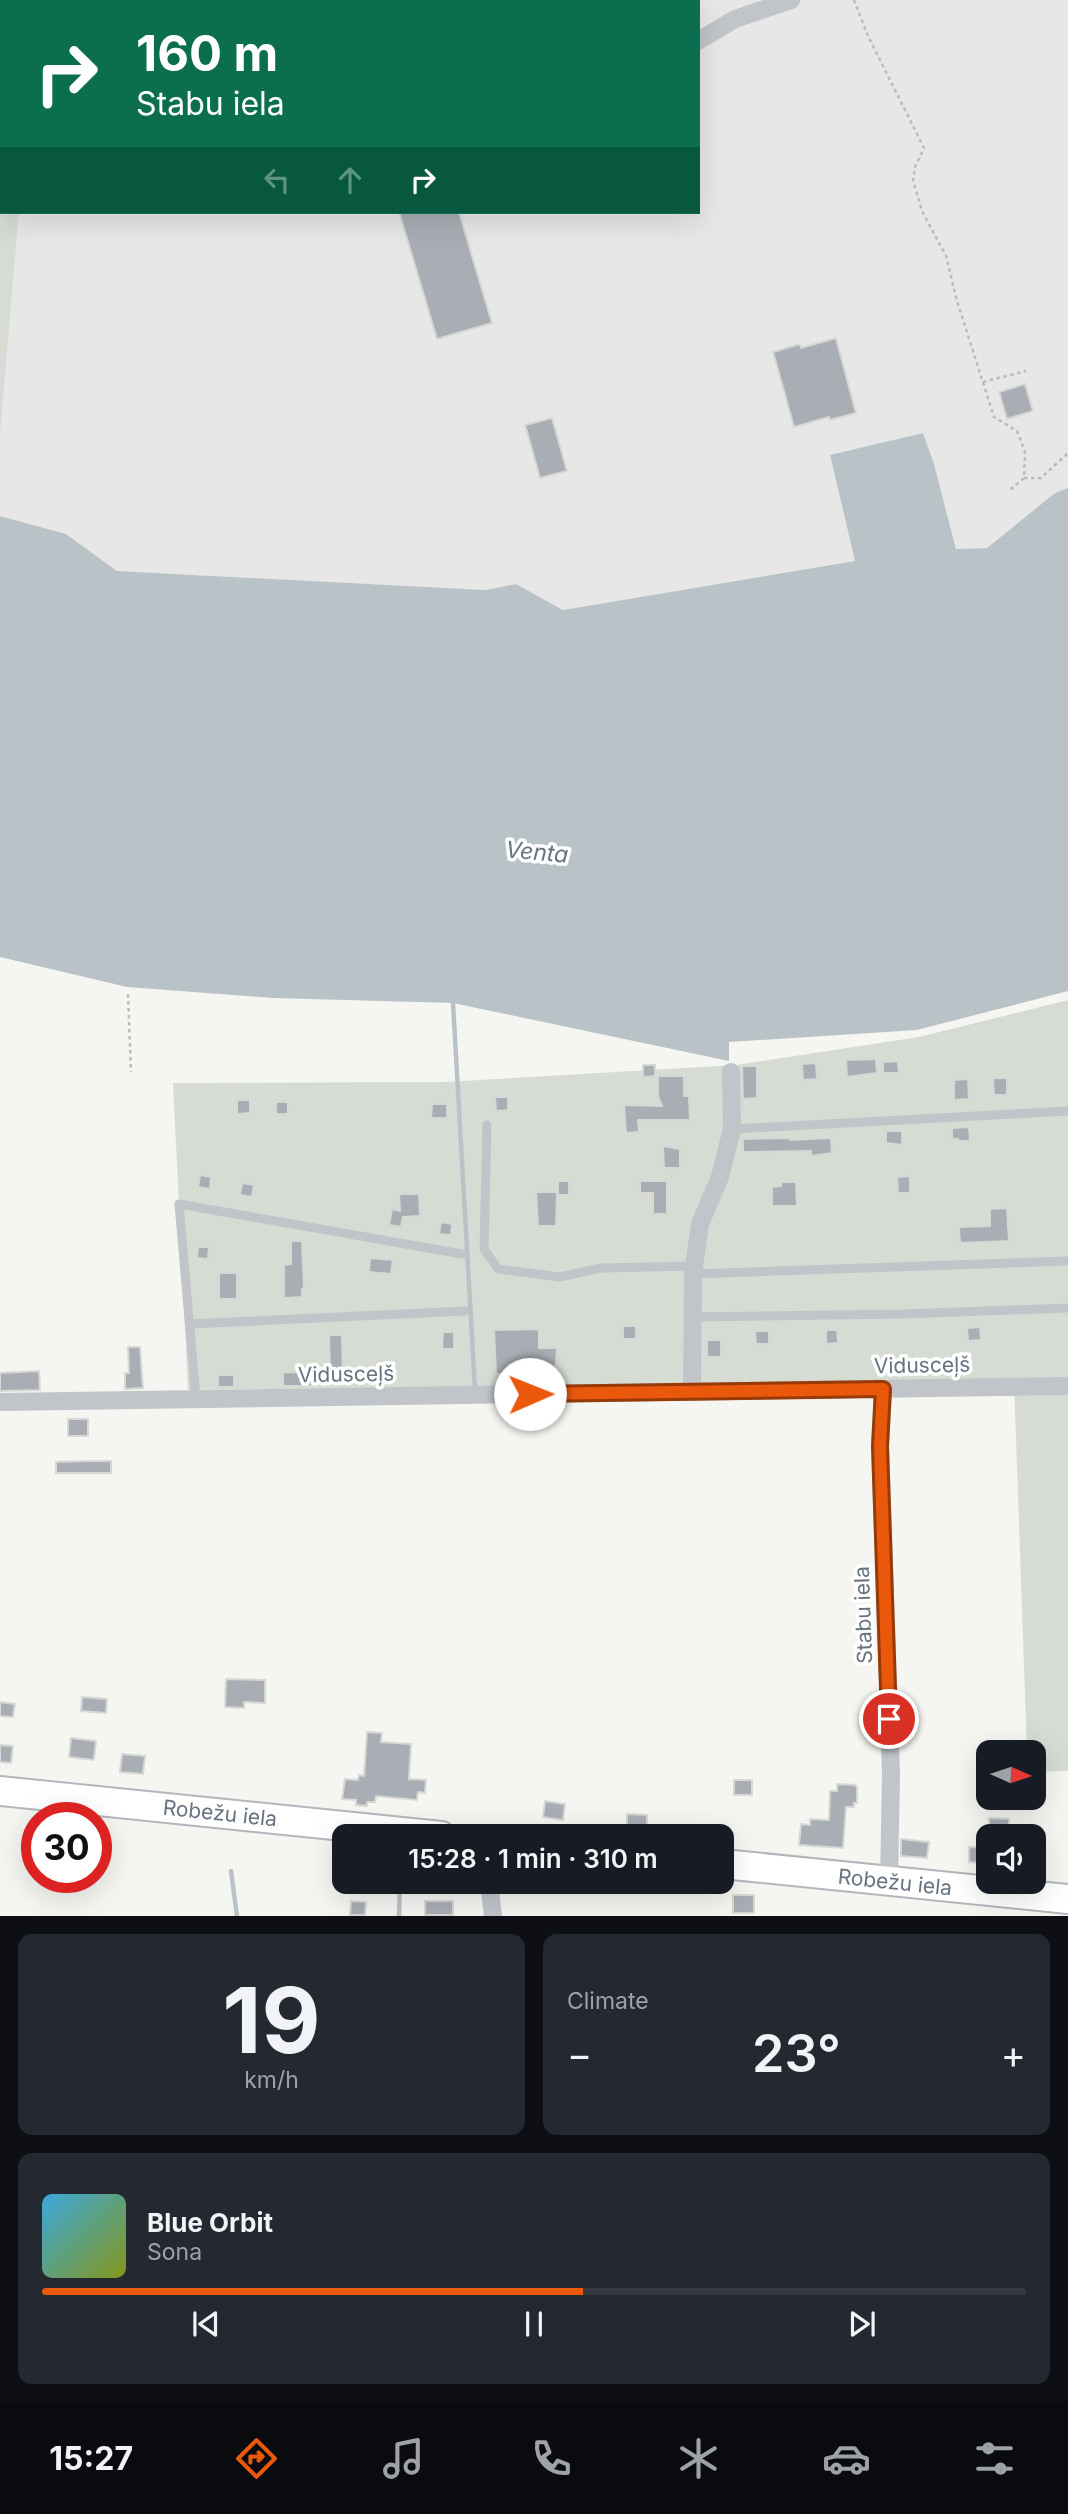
<!DOCTYPE html>
<html lang="en">
<head>
<meta charset="utf-8">
<style>
  body { margin:0; font-family:Inter,sans-serif; background:#242831; color:#f1f3f6; height:100vh; display:flex; flex-direction:column; font-size:26px; white-space:nowrap }
  * { box-sizing:border-box; margin:0 }
  p { font-size:23px; color:#9ea1a6 }
  .icon { flex:none; width:38px; height:38px; fill:none; stroke:currentColor; stroke-width:2; stroke-linecap:round; stroke-linejoin:round }
  .map { position:relative; height:1916px; overflow:hidden }
  .panel { display:flex; flex-direction:column; gap:18px; padding:18px; background:#0d0f14; flex:1 }
  .panel>* { flex:none }
  .guide { position:absolute; left:0px; top:0px; width:700px; height:214px; box-shadow:0 7px 28px #0002; background:#0b6e4f; color:#fff; overflow:hidden }
  .needle { width:46px; rotate:93deg }
  .tools { position:absolute; left:976px; top:1740px; display:grid; gap:14px }
  .tools a { display:grid; place-items:center; width:70px; height:70px; border-radius:14px; background:#171b24; box-shadow:0 7px 28px #0002; font-size:35px }
  .speed { position:absolute; left:21px; top:1802px; display:flex; gap:14px; font-size:35px; font-weight:700; text-align:center }
  .speed>* { display:grid; place-content:center; width:91px; height:91px; border-radius:50%; background:#171b24; box-shadow:0 7px 28px #0002; line-height:1 }
  .speed .limit { border:10px solid #d22; background:#fff; color:#111 }
  .pin { position:absolute; display:grid; place-items:center; width:60px; height:60px; color:#fff; margin:-30px; border:4px solid #fff; border-radius:50%; box-shadow:0 2px 7px #0007 }
  .me { position:absolute; width:77px; margin:-38px; rotate:89deg; stroke-linejoin:round; filter:drop-shadow(0 0 5px #0008) }
  .turn { display:flex; align-items:center; gap:24px; height:147px; padding:0 21px; font-size:32px }
  .turn .icon { width:91px; height:91px; stroke-width:2.5 }
  .turn b { display:block; font-size:49px; line-height:60px }
  .lanes { display:flex; align-items:center; height:66px; padding:0 21px; background:#0003; justify-content:center; gap:35px; direction:ltr }
  .lanes .off { opacity:.35 }
  .big { font-size:52px; font-weight:600; line-height:1.1 }
  .panel .tile { flex:1; display:flex; flex-direction:column; justify-content:center; gap:10px; min-width:0; padding:0 24px; border-radius:14px; background:#242831 }
  .panel .dial { align-items:center; gap:0 }
  .dial b { font-size:91px; line-height:1 }
  .song { display:flex; align-items:center; gap:21px }
  .cover { width:84px; height:84px; border-radius:10px; background:linear-gradient(135deg,hsl(200 70% 55%),hsl(70 70% 35%)) }
  .played { height:7px; border-radius:4px; background:linear-gradient(90deg,#ea580c 55%,#363941 55%) }
  .keys { display:flex; justify-content:space-around; direction:ltr }
  .heat { display:flex; justify-content:space-between; align-items:center; font-size:38px; direction:ltr }
  .panel .tiles { flex:1; display:grid; gap:18px; grid-template-columns:1fr 1fr }
  .tile:last-child { grid-column:span 2 }
  .trip { position:absolute; left:332px; top:1824px; width:402px; height:70px; border-radius:14px; background:#171b24; box-shadow:0 7px 28px #0002; font-weight:600; line-height:70px; text-align:center }
  .tabs { display:flex; height:112px; justify-content:space-around; align-items:center; background:#090b0e; color:#9ea1a6 }
  .tabs .icon { width:49px; height:49px }
  .tabs .current { color:#ea580c }
  .tabs b { font-size:32px; color:#f1f3f6 }
  .map>svg:first-child { display:block }
</style>
</head>
<body>
<div class="map">
<svg width="1068" height="1916" viewBox="0 0 1068 1916">
  <rect width="100%" height="100%" fill="#f5f6f2"/>
  <polygon fill="#e6e7e6" points="34,0 1068,0 1068,488 1055,493 987,548 956,549 934,464 923,433 830,456 855,561 563,610 516,584 485,590 117,571 66,534 0,516 0,436 19,212 698,212 698,2"/>
  <g fill="#d6dcd4">
    <polygon points="0,0 15,2 2,2 2,212 19,212 0,436"/>
    <polygon points="1068,1000 1068,1771 1034,1772 1034,1752 1027,1752 1014,1381 188,1390 173,1083 445,1082 736,1065 919,1037"/>
  </g>
  <polygon fill="#b9c3c7" points="923,433 934,464 956,549 987,548 1055,493 1068,488 1068,991 917,1030 729,1042 729,1061 453,1003 273,998 127,987 0,957 0,516 66,534 117,571 485,590 516,584 563,610 855,561 830,455"/>
  <g fill="none" stroke-linecap="round" stroke-linejoin="round">
    <g stroke="#b9c3c7" stroke-width="4.5">
      <polyline points="457,998 453,1003 475,1390"/>
      <polyline points="231,1871 237,1916"/>
      <polyline points="399,1916 400,1882"/>
    </g>
  </g>
  <g fill="#a8aeb4" stroke="#d7d7d5" stroke-width="2">
    <polygon points="399,212 459,212 492,323 437,339"/>
    <polygon points="836,338 856,413 830,420 829,417 794,427 773,352 800,344 801,348"/>
    <polygon points="1025,384 1033,411 1007,419 999,392"/>
    <polygon points="552,418 567,471 540,478 525,425"/>
    <polygon points="876,1059 877,1073 847,1077 846,1060"/>
    <polygon points="898,1061 899,1073 883,1073 883,1062"/>
    <polygon points="816,1063 817,1079 803,1080 802,1064"/>
    <polygon points="643,1065 655,1065 655,1076 643,1077"/>
    <polygon points="742,1066 757,1066 757,1098 743,1099"/>
    <polygon points="658,1076 684,1076 684,1096 689,1096 690,1120 638,1120 639,1132 626,1133 624,1105 662,1106 658,1096"/>
    <polygon points="993,1078 1007,1078 1007,1095 994,1095"/>
    <polygon points="968,1079 969,1099 954,1100 954,1080"/>
    <polygon points="495,1097 508,1097 508,1110 496,1111"/>
    <polygon points="237,1100 250,1100 250,1113 237,1114"/>
    <rect x="276" y="1102" width="12" height="12"/>
    <polygon points="432,1104 447,1104 447,1118 431,1118"/>
    <polygon points="969,1127 970,1141 958,1141 958,1139 952,1139 952,1128"/>
    <polygon points="886,1131 902,1131 902,1145 886,1143"/>
    <polygon points="790,1138 790,1140 831,1138 832,1153 811,1156 811,1151 743,1152 743,1139"/>
    <polygon points="663,1146 680,1149 680,1168 664,1168"/>
    <polygon points="200,1175 211,1177 210,1189 198,1187"/>
    <polygon points="910,1176 910,1193 898,1193 897,1177"/>
    <rect x="558" y="1181" width="11" height="14"/>
    <polygon points="640,1181 667,1181 667,1214 653,1214 653,1193 640,1193"/>
    <polygon points="781,1182 796,1182 797,1206 772,1206 772,1187 781,1186"/>
    <polygon points="242,1183 254,1185 252,1197 240,1195"/>
    <polygon points="536,1192 557,1192 556,1226 538,1226"/>
    <polygon points="399,1194 419,1194 420,1216 403,1217 401,1227 389,1225 392,1209 400,1211"/>
    <polygon points="1007,1208 1009,1241 960,1243 959,1227 990,1226 990,1209"/>
    <polygon points="441,1222 452,1224 451,1235 439,1234"/>
    <polygon points="291,1241 302,1241 304,1289 302,1289 302,1297 284,1298 284,1265 291,1264"/>
    <polygon points="198,1247 209,1247 208,1259 197,1258"/>
    <polygon points="370,1258 393,1260 391,1274 369,1272"/>
    <rect x="219" y="1273" width="18" height="26"/>
    <rect x="623" y="1326" width="13" height="13"/>
    <polygon points="980,1327 981,1340 968,1341 967,1328"/>
    <polygon points="539,1329 539,1348 557,1348 556,1366 539,1366 539,1374 496,1374 494,1330"/>
    <polygon points="826,1330 837,1330 838,1343 826,1344"/>
    <polygon points="755,1331 769,1331 769,1344 756,1344"/>
    <polygon points="443,1332 454,1332 454,1349 442,1349"/>
    <polygon points="329,1335 342,1335 343,1375 330,1374"/>
    <rect x="707" y="1340" width="14" height="17"/>
    <polygon points="128,1347 140,1347 143,1388 125,1389 125,1373 129,1373"/>
    <polygon points="39,1371 40,1390 0,1391 0,1373"/>
    <polygon points="283,1372 322,1373 321,1386 283,1386"/>
    <rect x="218" y="1375" width="16" height="12"/>
    <rect x="68" y="1419" width="20" height="17"/>
    <polygon points="85,1461 111,1461 111,1473 56,1473 56,1462"/>
    <polygon points="226,1679 265,1680 265,1703 244,1702 244,1708 225,1707"/>
    <polygon points="82,1697 107,1699 106,1713 81,1711"/>
    <polygon points="0,1702 15,1704 13,1717 0,1716"/>
    <polygon points="367,1732 382,1733 381,1742 411,1744 409,1779 426,1780 425,1793 418,1792 417,1800 376,1796 375,1802 367,1802 367,1806 356,1805 356,1800 342,1799 345,1779 358,1780 359,1775 364,1776"/>
    <polygon points="71,1738 96,1741 94,1760 69,1757"/>
    <polygon points="0,1745 13,1746 11,1763 0,1762"/>
    <polygon points="122,1754 145,1756 143,1774 120,1772"/>
    <rect x="734" y="1780" width="18" height="15"/>
    <polygon points="837,1784 855,1785 857,1787 857,1803 854,1803 854,1807 846,1807 843,1848 799,1845 801,1824 810,1825 810,1819 829,1820 830,1791 837,1791"/>
    <polygon points="545,1801 565,1804 563,1820 543,1817"/>
    <polygon points="627,1814 647,1815 647,1830 627,1829"/>
    <polygon points="989,1818 1009,1819 1009,1831 989,1830"/>
    <polygon points="901,1839 929,1842 927,1858 901,1856"/>
    <polygon points="969,1847 989,1848 989,1863 969,1862"/>
    <rect x="733" y="1895" width="21" height="18"/>
    <polygon points="351,1901 366,1902 365,1915 350,1915"/>
    <rect x="425" y="1901" width="28" height="14"/>
  </g>
  <g fill="none" stroke-linecap="round" stroke-linejoin="round">
    <g stroke="#b3b6ba" stroke-width="32">
      <g id="primary">
        <polyline points="0,1791 441,1836"/>
        <polyline points="723,1864 1068,1899"/>
      </g>
    </g>
    <g stroke="#b9bbbe" stroke-width="2.5" stroke-dasharray="3.5 3.5" stroke-linecap="butt">
      <polyline points="854,0 868,36 924,148 915,167 913,180 922,211 946,256 957,301 994,417 1017,431 1025,452 1024,478 1010,490"/>
      <polyline points="0,3 2,0"/>
      <polyline points="983,382 1026,371"/>
      <polyline points="1024,478 1041,478 1068,453"/>
      <polyline points="128,994 131,1072"/>
      <polyline points="459,1825 564,1836"/>
    </g>
    <g stroke="#c1c4c8" stroke-width="9">
      <polyline points="293,0 294,2"/>
      <polyline points="565,2 568,0"/>
      <polyline points="612,2 620,0"/>
      <polyline points="487,1125 484,1249 498,1269 559,1277 601,1268 694,1266"/>
      <polyline points="732,1129 1068,1111"/>
      <polyline points="693,1274 1068,1261"/>
      <polyline points="692,1317 903,1314 1068,1308"/>
      <polyline points="190,1324 465,1311"/>
      <polyline points="196,1399 179,1204 462,1254"/>
    </g>
    <g stroke="#c1c4c8" stroke-width="18">
      <polyline points="597,0 598,2"/>
      <polyline points="698,41 735,19 791,0"/>
      <polyline points="883,1389 880,1446 891,1774 889,1881"/>
      <polyline points="692,1392 693,1274 700,1224 720,1177 732,1129 731,1072"/>
      <polyline points="0,1402 1068,1386"/>
      <polyline points="489,1881 493,1916"/>
    </g>
    <use href="#primary" stroke="#fff" stroke-width="28"/>
  </g>
  <g fill="none" stroke-linecap="round" stroke-linejoin="round">
    <g stroke="#983908" stroke-width="18">
      <polyline id="route" points="530,1394 883,1389 880,1446 889,1719"/>
    </g>
    <use href="#route" stroke="#ea580c" stroke-width="12"/>
  </g>
  <g text-anchor="middle" dominant-baseline="central" stroke-width="7" stroke-linejoin="round" paint-order="stroke">
    <g font-size="21" fill="#677381" stroke="#fff">
      <text transform="translate(922 1365) rotate(-1)">Vidusceļš</text>
      <text transform="translate(346 1374) rotate(-1)">Vidusceļš</text>
      <text transform="translate(863 1615) rotate(-92)">Stabu iela</text>
      <text transform="translate(220 1813) rotate(6)">Robežu iela</text>
      <text transform="translate(895 1882) rotate(6)">Robežu iela</text>
    </g>
    <g font-size="23" font-style="italic" fill="#63747e" stroke="#fff">
      <text transform="translate(537 852) rotate(5)">Venta</text>
    </g>
  </g>
</svg>
<div class="tools">
<a><svg class="needle" viewBox="-14 -14 28 28"><path d="M0-13l5 13h-10z" fill="#e53935"/><path d="M0 13l5-13h-10z" fill="#9ea1a6"/></svg></a>
<a><svg class="icon" aria-label="sound" viewBox="0 0 24 24"><path d="M4 9h4l5-4v14l-5-4H4zM17 9q2 3 0 6"/></svg></a>
</div>
<div class="speed"><div class="limit">30</div></div>
<div class="pin" style="left:889px;top:1719px;background:#d93025"><svg class="icon" aria-label="arrive" viewBox="0 0 24 24"><path d="M6 21V4h12l-3 4 3 4H6"/></svg></div>
<svg class="me" style="left:530px;top:1394px" viewBox="-20 -20 40 40"><circle r="19" fill="#fff"/><path d="M0-13L10 11 0 6-10 11z" fill="#ea580c"/></svg>
<div class="trip">15:28 · 1 min · 310 m</div>
<div class="guide">
<div class="turn"><svg class="icon" aria-label="right" viewBox="0 0 24 24"><path d="M7 20v-9h11M14 6l5 5-5 5"/></svg><div><b>160 m</b>Stabu iela</div></div>
<div class="lanes"><svg class="icon off" aria-label="left" viewBox="0 0 24 24"><path d="M17 20v-9H6M10 6l-5 5 5 5"/></svg><svg class="icon off" aria-label="ahead" viewBox="0 0 24 24"><path d="M12 20V5M6 11l6-6 6 6"/></svg><svg class="icon" aria-label="right" viewBox="0 0 24 24"><path d="M7 20v-9h11M14 6l5 5-5 5"/></svg></div>
</div>
</div>
<section class="panel">
<div class="tiles">
<div class="tile dial"><b>19</b><p>km/h</p></div>
<div class="tile"><p>Climate</p>
<div class="heat"><a>−</a><b class="big">23°</b><a>+</a></div>
</div>
<div class="tile">
<div class="song"><i class="cover"></i><div><b>Blue Orbit</b><p>Sona</p></div></div>
<div class="played"></div>
<div class="keys"><svg class="icon" aria-label="previous" viewBox="0 0 24 24"><path d="M18 5L8 12l10 7zM5 5v14"/></svg><svg class="icon" aria-label="pause" viewBox="0 0 24 24"><path d="M8 5v14M16 5v14"/></svg><svg class="icon" aria-label="next" viewBox="0 0 24 24"><path d="M6 5l10 7-10 7zM19 5v14"/></svg></div>
</div>
</div>
</section>
<nav class="tabs">
<b>15:27</b>
<svg class="icon current" aria-label="directions" viewBox="0 0 24 24"><path d="M12 3l9 9-9 9-9-9zM9 14v-3h6M13 9l2 2-2 2"/></svg>
<svg class="icon" aria-label="music" viewBox="0 0 24 24"><path d="M9 18V5l10-2v13"/><circle cx="6" cy="18" r="3"/><circle cx="16" cy="16" r="3"/></svg>
<svg class="icon" aria-label="phone" viewBox="0 0 24 24"><path d="M5 4h4l2 5-3 2q2 4 5 5l2-3 5 2v4C11 20 4 13 5 4z"/></svg>
<svg class="icon" aria-label="climate" viewBox="0 0 24 24"><path d="M12 3v18M4 7l16 10M4 17L20 7"/></svg>
<svg class="icon" aria-label="car" viewBox="0 0 24 24"><path d="M5 17H2v-5l4-1 3-4h7l3 4 3 1v5h-3M9 17h6M6 11h13"/><circle cx="7" cy="17" r="2"/><circle cx="17" cy="17" r="2"/></svg>
<svg class="icon" aria-label="filters" viewBox="0 0 24 24"><path d="M4 7h16M4 17h16"/><circle cx="9" cy="7" r="2"/><circle cx="15" cy="17" r="2"/></svg>
</nav>
</body>
</html>
